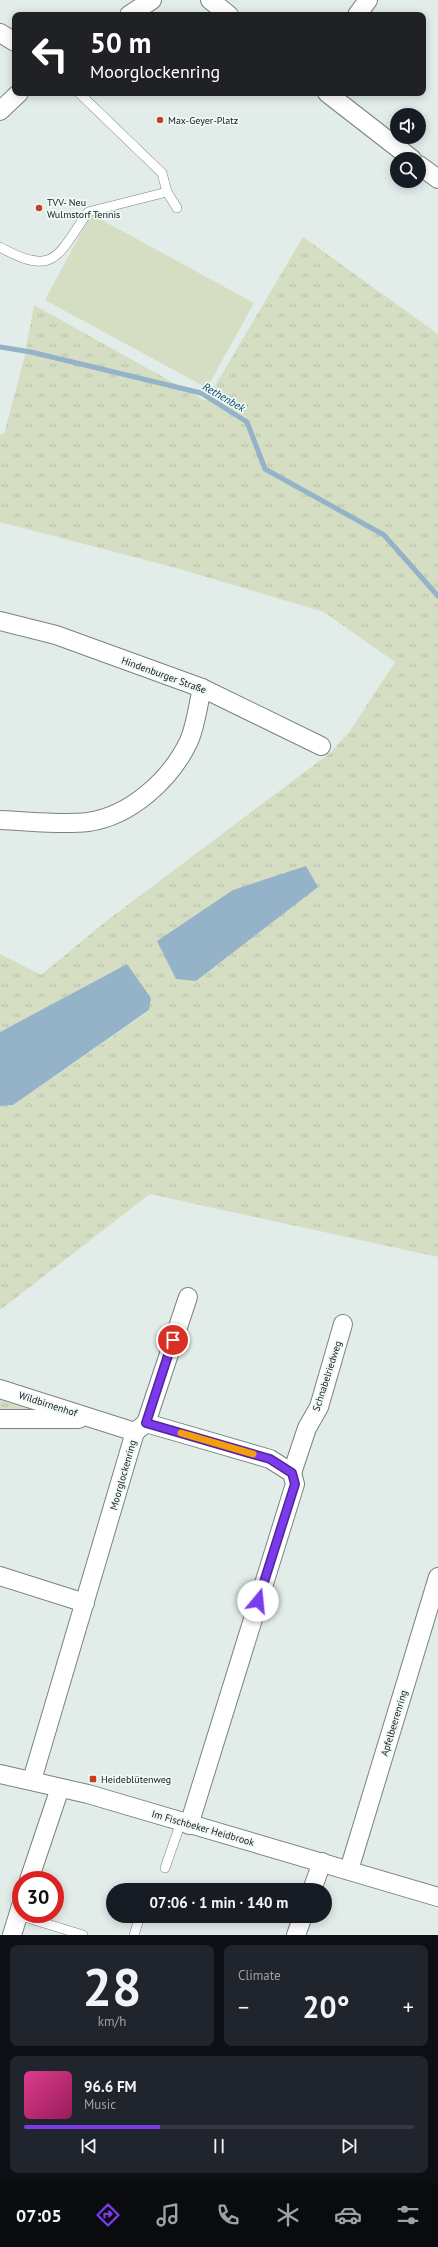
<!DOCTYPE html>
<html lang="en">
<head>
<meta charset="utf-8">
<style>
  body { margin:0; font-family:"PT Sans",sans-serif; background:#20242c; color:#f1f3f6; height:100vh; display:flex; flex-direction:column; font-size:15px; white-space:nowrap }
  * { box-sizing:border-box; margin:0 }
  p { font-size:13px; color:#9ea1a6 }
  .icon { flex:none; width:22px; height:22px; fill:none; stroke:currentColor; stroke-width:2; stroke-linecap:round; stroke-linejoin:round }
  .map { position:relative; height:1935px; overflow:hidden }
  .panel { display:flex; flex-direction:column; gap:10px; padding:10px; background:#0d0f14; flex:1 }
  .panel>* { flex:none }
  .top-card { position:absolute; left:12px; top:12px; width:414px; height:84px; border-radius:8px; box-shadow:0 2px 10px #0003; background:#202124; color:#fff; overflow:hidden }
  .buttons { position:absolute; left:390px; top:108px; display:grid; gap:8px }
  .buttons a { display:grid; place-items:center; width:36px; height:36px; border-radius:50%; background:#171b24; box-shadow:0 2px 10px #0003; font-size:20px }
  .speed { position:absolute; left:12px; top:1871px; display:flex; gap:8px; font-size:20px; font-weight:700; text-align:center }
  .speed>* { display:grid; place-content:center; width:52px; height:52px; border-radius:50%; background:#171b24; box-shadow:0 2px 10px #0003; line-height:1 }
  .speed .limit { border:6px solid #d22; background:#fff; color:#111 }
  .pin { position:absolute; display:grid; place-items:center; width:34px; height:34px; color:#fff; margin:-17px; border:2px solid #fff; border-radius:50%; box-shadow:0 1px 4px #0007 }
  .me { position:absolute; width:44px; margin:-22px; rotate:17deg; stroke-linejoin:round; filter:drop-shadow(0 0 3px #0008) }
  .turn { display:flex; align-items:center; gap:14px; height:84px; padding:0 12px; font-size:18px }
  .turn .icon { width:52px; height:52px; stroke-width:2.5 }
  .turn b { display:block; font-size:28px; line-height:34px }
  .big { font-size:30px; font-weight:800; line-height:1.1 }
  .panel .widget { flex:1; display:flex; flex-direction:column; justify-content:center; gap:6px; min-width:0; padding:0 14px; border-radius:8px; background:#20242c }
  .panel .dial { align-items:center; gap:0 }
  .dial b { font-size:52px; line-height:1 }
  .song { display:flex; align-items:center; gap:12px }
  .cover { width:48px; height:48px; border-radius:6px; background:linear-gradient(135deg,hsl(330 70% 55%),hsl(330 70% 35%)) }
  .played { height:4px; border-radius:2px; background:linear-gradient(90deg,#7c3aed 35%,#363941 35%) }
  .keys { display:flex; justify-content:space-around; direction:ltr }
  .heat { display:flex; justify-content:space-between; align-items:center; font-size:22px; direction:ltr }
  .panel .tiles { flex:1; display:grid; gap:10px; grid-template-columns:1fr 1fr }
  .widget:last-child { grid-column:span 2 }
  .trip { position:absolute; left:106px; top:1883px; width:226px; height:40px; border-radius:20px; background:#171b24; box-shadow:0 2px 10px #0003; font-weight:800; line-height:40px; text-align:center }
  .tab-bar { display:flex; height:64px; justify-content:space-around; align-items:center; background:#090b0e; color:#9ea1a6 }
  .tab-bar .icon { width:28px; height:28px }
  .tab-bar .on { color:#7c3aed }
  .tab-bar b { font-size:18px; color:#f1f3f6 }
  .map>svg:first-child { display:block }
</style>
</head>
<body>
<div class="map">
<svg width="438" height="1935" viewBox="0 0 438 1935">
  <defs>
    <pattern id="grass-tufts" width="24" height="20" patternUnits="userSpaceOnUse"><rect width="24" height="20" fill="#d5dec3"/><path d="M3 7l-1-3M5 7V3M7 7l1-3M15 17l-1-3M17 17v-4M19 17l1-3" fill="none" stroke="#b6bea7"/></pattern>
  </defs>
  <rect width="100%" height="100%" fill="#e2ece9"/>
  <g fill="url(#grass-tufts)">
    <polygon points="303,237 438,334 438,1257 150,1194 0,1310 0,1106 13,1105 149,1011 127,964 0,1032 0,954 41,975 105,922 330,753 350,731 395,662 324,612 176,568 0,522 0,434 4,434 24,359 34,305 206,401"/>
    <polygon points="0,1398 35,1409 47,1415 0,1414"/>
  </g>
  <polygon fill="#d5dec3" points="91,214 254,303 207,388 45,300"/>
  <g fill="#94b3c9">
    <polygon points="306,866 318,887 196,981 176,979 157,941 233,890"/>
    <polygon points="127,964 151,998 149,1010 13,1105 0,1106 0,1032"/>
  </g>
  <g fill="none" stroke-linecap="round" stroke-linejoin="round">
    <polyline stroke="#94b3c9" stroke-width="5" points="0,347 31,352 201,393 247,422 265,469 384,535 438,596"/>
    <g stroke="#7a8381" stroke-width="10">
      <g id="lane">
        <polyline points="79,93 162,173 167,192 177,208"/>
        <path d="M 0,247 C 55,278 58,255 88,212 L 167,192"/>
        <polyline points="165,1868 181,1822"/>
        <polyline points="18,1915 83,1935"/>
        <polyline points="134,1935 140,1916"/>
      </g>
    </g>
    <g stroke="#7a8381" stroke-width="20">
      <g id="street">
        <polyline points="210,0 229,15"/>
        <polyline points="129,15 152,0"/>
        <polyline points="357,15 368,0"/>
        <polyline points="0,33 15,42"/>
        <polyline points="327,93 412,159"/>
        <polyline points="0,111 19,93"/>
        <polyline points="419,165 438,179"/>
        <polyline points="0,621 56,635 202,688 321,746"/>
        <path d="M 0,820 C 29,821 59,825 88,822 C 131,816 171,779 189,741 C 196,725 198,705 202,688"/>
        <polyline points="0,1389 135,1432"/>
        <polyline points="0,1419 79,1419"/>
        <polyline points="146,1423 188,1297"/>
        <polyline points="292,1473 307,1428 319,1407 343,1324"/>
        <polyline points="0,1576 85,1603"/>
        <polyline points="0,1774 88,1794 438,1897"/>
        <polyline points="32,1780 135,1432 146,1423 270,1459 292,1473 295,1484 189,1825"/>
        <polyline points="349,1870 438,1577"/>
        <polyline points="29,1880 60,1788"/>
        <polyline points="312,1890 322,1862"/>
        <polyline points="12,1935 21,1906"/>
        <polyline points="296,1935 303,1916"/>
      </g>
    </g>
    <use href="#lane" stroke="#fff" stroke-width="9"/>
    <use href="#street" stroke="#fff" stroke-width="18"/>
  </g>
  <g fill="none" stroke-linecap="round" stroke-linejoin="round">
    <g stroke="#51269a" stroke-width="10">
      <polyline id="route" points="173,1340 146,1423 270,1459 292,1473 295,1484 258,1601"/>
    </g>
    <use href="#route" stroke="#7c3aed" stroke-width="7"/>
    <polyline stroke="#f59e0b" stroke-width="7" points="181,1433 253,1454"/>
  </g>
  <g fill="#c83e21" stroke="#eff9f7" stroke-width="1.5">
    <circle cx="160" cy="120" r="4"/>
    <circle cx="39" cy="208" r="4"/>
    <rect x="89" y="1775" width="8" height="8" rx="2"/>
  </g>
  <g text-anchor="middle" dominant-baseline="central" stroke-width="3.5" stroke-linejoin="round" paint-order="stroke">
    <g font-size="10" fill="#161918" stroke="#eff9f7" text-anchor="start">
      <text x="168" y="120">Max-Geyer-Platz</text>
      <text x="47" y="202">TVV- Neu<tspan x="47" dy="12">Wulmstorf Tennis</tspan></text>
      <text x="101" y="1779">Heideblütenweg</text>
    </g>
    <g font-size="10" fill="#161918" stroke="#eff9f7">
      <text transform="translate(164 675) rotate(20)">Hindenburger Straße</text>
      <text transform="translate(327 1376) rotate(-72)">Schnabelriedweg</text>
      <text transform="translate(48 1404) rotate(18)">Wildbirnenhof</text>
      <text transform="translate(123 1475) rotate(-74)">Moorglockenring</text>
      <text transform="translate(394 1723) rotate(-73)">Apfelbeerenring</text>
      <text transform="translate(203 1828) rotate(16)">Im Fischbeker Heidbrook</text>
    </g>
    <g font-size="11" font-style="italic" fill="#084261" stroke="#eff9f7">
      <text transform="translate(224 397) rotate(30)">Rethenbek</text>
    </g>
  </g>
</svg>
<div class="buttons">
<a><svg class="icon" aria-label="sound" viewBox="0 0 24 24"><path d="M4 9h4l5-4v14l-5-4H4zM17 9q2 3 0 6"/></svg></a>
<a><svg class="icon" aria-label="search" viewBox="0 0 24 24"><circle cx="10" cy="10" r="6"/><path d="M15 15l6 6"/></svg></a>
</div>
<div class="speed"><div class="limit">30</div></div>
<div class="pin" style="left:173px;top:1340px;background:#d93025"><svg class="icon" aria-label="arrive" viewBox="0 0 24 24"><path d="M6 21V4h12l-3 4 3 4H6"/></svg></div>
<svg class="me" style="left:258px;top:1601px" viewBox="-20 -20 40 40"><circle r="19" fill="#fff"/><path d="M0-13L10 11 0 6-10 11z" fill="#7c3aed"/></svg>
<div class="trip">07:06 · 1 min · 140 m</div>
<div class="top-card">
<div class="turn"><svg class="icon" aria-label="left" viewBox="0 0 24 24"><path d="M17 20v-9H6M10 6l-5 5 5 5"/></svg><div><b>50 m</b>Moorglockenring</div></div>
</div>
</div>
<section class="panel">
<div class="tiles">
<div class="widget dial"><b>28</b><p>km/h</p></div>
<div class="widget"><p>Climate</p>
<div class="heat"><a>−</a><b class="big">20°</b><a>+</a></div>
</div>
<div class="widget">
<div class="song"><i class="cover"></i><div><b>96.6 FM</b><p>Music</p></div></div>
<div class="played"></div>
<div class="keys"><svg class="icon" aria-label="previous" viewBox="0 0 24 24"><path d="M18 5L8 12l10 7zM5 5v14"/></svg><svg class="icon" aria-label="pause" viewBox="0 0 24 24"><path d="M8 5v14M16 5v14"/></svg><svg class="icon" aria-label="next" viewBox="0 0 24 24"><path d="M6 5l10 7-10 7zM19 5v14"/></svg></div>
</div>
</div>
</section>
<nav class="tab-bar">
<b>07:05</b>
<svg class="icon on" aria-label="directions" viewBox="0 0 24 24"><path d="M12 3l9 9-9 9-9-9zM9 14v-3h6M13 9l2 2-2 2"/></svg>
<svg class="icon" aria-label="music" viewBox="0 0 24 24"><path d="M9 18V5l10-2v13"/><circle cx="6" cy="18" r="3"/><circle cx="16" cy="16" r="3"/></svg>
<svg class="icon" aria-label="phone" viewBox="0 0 24 24"><path d="M5 4h4l2 5-3 2q2 4 5 5l2-3 5 2v4C11 20 4 13 5 4z"/></svg>
<svg class="icon" aria-label="climate" viewBox="0 0 24 24"><path d="M12 3v18M4 7l16 10M4 17L20 7"/></svg>
<svg class="icon" aria-label="car" viewBox="0 0 24 24"><path d="M5 17H2v-5l4-1 3-4h7l3 4 3 1v5h-3M9 17h6M6 11h13"/><circle cx="7" cy="17" r="2"/><circle cx="17" cy="17" r="2"/></svg>
<svg class="icon" aria-label="filters" viewBox="0 0 24 24"><path d="M4 7h16M4 17h16"/><circle cx="9" cy="7" r="2"/><circle cx="15" cy="17" r="2"/></svg>
</nav>
</body>
</html>
